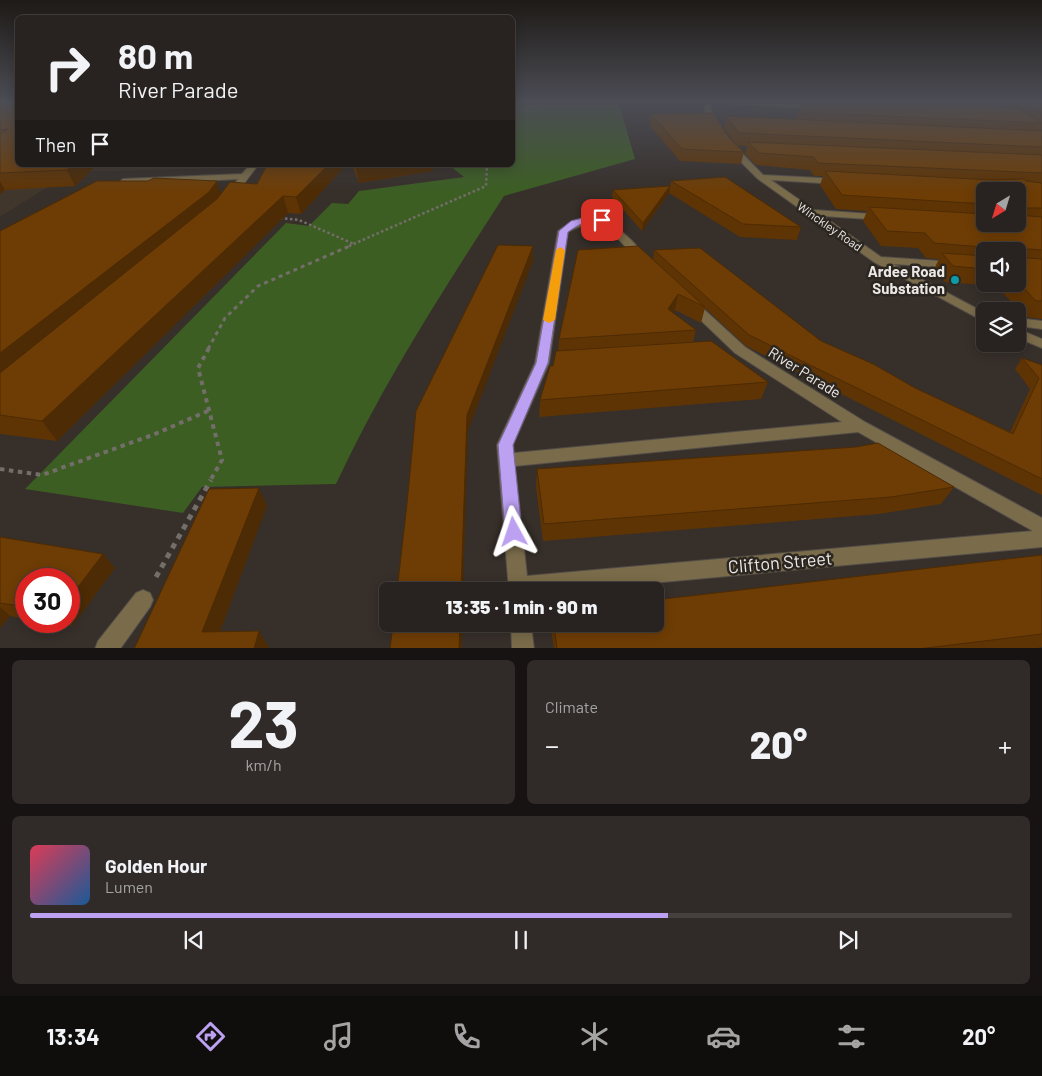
<!DOCTYPE html>
<html lang="en">
<head>
<meta charset="utf-8">
<style>
  body { margin:0; font-family:Barlow,sans-serif; background:#302b29; color:#f1f3f6; height:100vh; display:flex; flex-direction:column; font-size:19px; white-space:nowrap }
  * { box-sizing:border-box; margin:0 }
  p { font-size:16px; color:#a5a4a5 }
  .icon { flex:none; width:28px; height:28px; fill:none; stroke:currentColor; stroke-width:2; stroke-linecap:round; stroke-linejoin:round }
  .map { position:relative; height:648px; overflow:hidden }
  .side { display:flex; flex-direction:column; gap:12px; padding:12px; background:#161312; flex:1 }
  .side>* { flex:none }
  .guide { position:absolute; left:15px; top:15px; width:500px; height:152px; border-radius:8px; box-shadow:0 2px 12px #0003,0 0 0 1px #44403e; background:#282320; color:#f1f3f6; overflow:hidden }
  .needle { width:32px; rotate:218deg }
  .tools { position:absolute; left:976px; top:182px; display:grid; gap:10px }
  .tools a { display:grid; place-items:center; width:50px; height:50px; border-radius:8px; background:#282320; box-shadow:0 2px 12px #0003,0 0 0 1px #44403e; font-size:25px }
  .speed { position:absolute; left:15px; top:568px; display:flex; gap:10px; font-size:25px; font-weight:700; text-align:center }
  .speed>* { display:grid; place-content:center; width:65px; height:65px; border-radius:50%; background:#282320; box-shadow:0 2px 12px #0003,0 0 0 1px #44403e; line-height:1 }
  .speed .limit { border:8px solid #d22; background:#fff; color:#111 }
  .pin { position:absolute; display:grid; place-items:center; width:42px; height:42px; color:#fff; margin:-21px; border-radius:10px; box-shadow:0 2px 8px #0006 }
  .me { position:absolute; width:55px; margin:-28px; rotate:355deg; stroke-linejoin:round; filter:drop-shadow(0 0 4px #0008) }
  .turn { display:flex; align-items:center; gap:18px; height:105px; padding:0 20px; font-size:22px }
  .turn .icon { width:65px; height:65px; stroke-width:2.5 }
  .turn b { display:block; font-size:35px; line-height:42px }
  .then { display:flex; align-items:center; height:48px; padding:0 20px; background:#0003; gap:10px; font-size:19px }
  .big { font-size:38px; font-weight:800; line-height:1.1 }
  .side .widget { flex:1; display:flex; flex-direction:column; justify-content:center; gap:8px; min-width:0; padding:0 18px; border-radius:8px; background:#302b29 }
  .side .dial { align-items:center; gap:0 }
  .dial b { font-size:65px; line-height:1 }
  .song { display:flex; align-items:center; gap:15px }
  .cover { width:60px; height:60px; border-radius:8px; background:linear-gradient(135deg,hsl(350 70% 55%),hsl(210 70% 35%)) }
  .played { height:5px; border-radius:2px; background:linear-gradient(90deg,#bca0f2 65%,#44403e 65%) }
  .keys { display:flex; justify-content:space-around; direction:ltr }
  .heat { display:flex; justify-content:space-between; align-items:center; font-size:28px; direction:ltr }
  .side .tiles { flex:1; display:grid; gap:12px; grid-template-columns:1fr 1fr }
  .widget:last-child { grid-column:span 2 }
  .trip { position:absolute; left:379px; top:582px; width:285px; height:50px; border-radius:8px; background:#282320; box-shadow:0 2px 12px #0003,0 0 0 1px #44403e; font-weight:800; line-height:50px; text-align:center }
  .tab-bar { display:flex; height:80px; justify-content:space-around; align-items:center; background:#100e0d; color:#a5a4a5 }
  .tab-bar .icon { width:35px; height:35px }
  .tab-bar .current { color:#bca0f2 }
  .tab-bar b { font-size:22px; color:#f1f3f6 }
  .map>svg:first-child { display:block }
</style>
</head>
<body>
<div class="map">
<svg width="1042" height="649" viewBox="0 0 1042 649">
  <rect width="100%" height="100%" fill="#362f2a"/>
  <polygon fill="#41362c" points="0,118 18,165 234,165 232,168 71,172 0,217"/>
  <path fill="#3c5e23" d="M 513,101 L 618,101 L 635,159 L 504,196 C 444,289 383,383 336,484 L 202,487 L 183,513 L 25,489 L 286,223 L 309,226 L 332,203 L 348,204 L 359,191 L 464,177 L 449,165 L 512,165 Z"/>
  <g fill="none" stroke-linecap="round" stroke-linejoin="round">
    <g stroke="#534d48" stroke-width="2">
      <g id="minor">
        <path d="M 705,101 L 816,104 L 819,106 L 816,108 L 711,103 L 710,109 L 721,127 L 717,129 C 709,124 703,111 705,101 Z"/>
        <polygon points="728,145 734,145 763,175 840,179 840,183 837,184 771,180 814,210 886,215 888,217 883,220 823,216 881,257 985,264 985,270 893,264 985,313 985,322 874,262 758,179 728,149"/>
        <polygon points="250,165 258,165 233,198 230,199 226,196 238,179 123,185 119,182 123,179 242,174"/>
        <path d="M 587,217 C 612,219 631,238 646,257 L 645,259 L 637,259 C 614,236 602,212 568,232 L 549,363 L 513,445 L 514,453 L 842,422 L 735,353 L 688,308 L 686,305 L 688,302 L 696,302 L 745,347 L 865,422 L 1042,518 L 1042,547 L 565,591 L 509,591 L 497,445 L 535,363 L 558,231 L 572,221 ZM 858,432 L 1033,531 L 527,576 L 515,466 Z"/>
        <polygon points="1018,318 1042,321 1042,329 1018,326"/>
        <polygon points="1018,329 1042,339 1042,348 1018,338"/>
        <polygon points="143,590 150,593 153,600 150,607 120,649 95,649 98,641 136,593"/>
        <polygon points="511,624 531,624 534,649 512,649"/>
      </g>
    </g>
    <polyline stroke="#746e6a" stroke-width="2" stroke-dasharray="2 2" stroke-linecap="butt" points="512,113 553,101"/>
    <g stroke="#746e6a" stroke-width="2.5" stroke-dasharray="2.5 2.5" stroke-linecap="butt">
      <polyline points="280,218 299,220 354,244"/>
      <polyline points="349,246 486,186 487,165"/>
    </g>
    <polyline stroke="#746e6a" stroke-width="3" stroke-dasharray="4 4" stroke-linecap="butt" points="208,349 225,318 258,286 352,245"/>
    <g stroke="#746e6a" stroke-width="4" stroke-dasharray="4.5 4.5" stroke-linecap="butt">
      <polyline points="209,348 198,368 222,460 210,481"/>
      <polyline points="0,469 42,475 155,434 210,410"/>
    </g>
    <polyline stroke="#746e6a" stroke-width="5" stroke-dasharray="5.5 5.5" stroke-linecap="butt" points="156,577 211,480"/>
    <use href="#minor" fill="#7a6c4a" fill-rule="evenodd"/>
  </g>
  <g fill="#5f3404" fill-rule="evenodd">
    <polygon points="0,101 18,165 97,165 75,186 5,190 0,194"/>
    <path d="M 796,101 L 1042,101 L 1042,130 L 1040,129 L 1039,130 L 1042,131 L 1042,319 L 1026,317 L 996,286 L 945,282 L 934,269 L 939,259 L 926,258 L 918,248 L 881,246 L 863,221 L 867,211 L 836,209 L 820,185 L 823,176 L 814,176 L 810,170 L 756,165 L 745,154 L 747,146 L 737,145 L 744,152 L 741,164 L 680,161 L 649,125 L 651,114 L 731,140 L 735,143 L 724,128 L 726,116 L 795,120 L 797,112 L 798,112 L 801,101 ZM 1003,103 L 1009,107 L 1001,107 ZM 985,191 L 1018,191 L 1018,224 L 985,224 ZM 985,251 L 1018,251 L 1018,284 L 985,284 Z"/>
    <polygon points="267,165 346,165 301,214 288,213 57,441 0,434 0,231 221,194 257,184"/>
    <polygon points="352,165 432,165 433,171 359,183"/>
    <polygon points="671,181 801,227 797,240 740,237 669,193"/>
    <polygon points="670,186 669,193 642,231 612,197 613,190"/>
    <polygon points="654,250 821,341 915,388 1010,432 1030,389 1015,369 1022,358 1042,365 1042,495 746,346 705,308 701,323 675,310 673,313 696,330 693,342 768,382 761,399 539,417 540,400 558,351 559,339 653,260"/>
    <polygon points="537,469 954,487 941,504 879,514 543,541 536,487"/>
    <polygon points="0,537 103,554 115,568 72,626 41,621 69,621 26,579 26,619 10,616 0,628"/>
    <polygon points="1042,555 1042,647 1032,649 554,649 551,628 552,624 655,624"/>
  </g>
  <g fill="#4d2b04">
    <polygon points="73,165 97,165 75,186 67,170"/>
    <polygon points="328,165 346,165 301,214 296,197"/>
    <polygon points="368,165 432,165 433,171 359,183 356,167"/>
    <polygon points="0,181 5,190 0,194"/>
    <polygon points="217,181 222,198 0,386 0,353"/>
    <polygon points="670,186 669,193 642,231 643,223"/>
    <polygon points="283,196 288,213 57,441 42,421"/>
    <polygon points="533,246 533,261 468,431 463,591 461,591 467,415"/>
    <polygon points="678,294 675,310 665,326 668,309"/>
    <polygon points="259,488 267,506 214,648 202,632"/>
    <polygon points="103,554 115,568 72,626 67,621 69,621 69,599"/>
    <polygon points="0,607 10,616 0,628"/>
    <polygon points="460,624 462,624 462,649 459,649"/>
    <polygon points="259,631 269,647 268,649 254,649"/>
  </g>
  <g fill="#6e3d05" stroke="#4d2b04">
    <polygon points="0,101 18,101 18,165 73,165 67,170 0,173 0,134 8,129 0,130"/>
    <polygon points="801,101 870,101 1017,108 1042,123 797,112 800,112"/>
    <polygon points="1022,101 1042,101 1042,114"/>
    <polygon points="712,113 731,140 744,152 682,149 651,114"/>
    <polygon points="726,116 1042,131 1042,147 739,133"/>
    <polygon points="748,142 1042,155 1042,173 818,163 814,157 759,153"/>
    <polygon points="267,165 328,165 296,197 283,196 42,421 0,415 0,373 217,199 230,182 257,184"/>
    <polygon points="355,165 368,165 356,167"/>
    <polygon points="825,171 992,180 1024,179 1026,181 1042,183 1042,208 1018,208 1018,191 985,191 985,204 842,195"/>
    <polygon points="725,177 801,227 743,224 671,181"/>
    <polygon points="154,178 217,181 209,192 0,353 0,231 97,181 148,181"/>
    <polygon points="670,186 643,223 613,190"/>
    <polygon points="869,207 985,214 985,224 1018,224 1018,215 1042,217 1042,250 1028,249 1026,251 1026,258 1042,259 1042,301 1036,301 1018,282 1018,251 996,251 995,248 934,243 925,233 887,231"/>
    <polygon points="498,245 533,246 467,415 461,591 397,591 407,504 416,411"/>
    <polygon points="638,246 705,307 678,294 668,309 696,330 559,339 578,250"/>
    <polygon points="700,248 821,341 873,364 915,388 1013,434 1039,378 1022,358 1042,365 1042,479 749,335 654,250"/>
    <polygon points="942,253 985,256 985,269 953,266"/>
    <polygon points="711,341 768,382 540,400 550,366 553,366 556,351"/>
    <polygon points="878,443 954,487 891,497 544,524 537,469 856,447"/>
    <polygon points="259,488 202,632 259,631 254,649 134,649 209,489"/>
    <polygon points="0,537 103,554 69,599 69,579 26,579 26,607 0,603"/>
    <polygon points="1042,555 1042,634 918,649 557,649 554,624 655,624 655,600"/>
    <polygon points="393,624 460,624 459,649 390,649"/>
  </g>
  <linearGradient id="sky" x2="0" y2="1"><stop stop-color="#1e1a17"/><stop offset="0.53" stop-color="#4c4d55"/><stop offset="1" stop-color="#4c4d55" stop-opacity="0"/></linearGradient>
  <rect width="1042" height="192" fill="url(#sky)"/>
  <path fill="#bca0f2" stroke="#7a689d" d="M 587,217 L 602,218 L 606,220 C 600,225 593,221 586,223 C 579,224 574,228 568,232 L 548,363 L 513,445 L 522,532 L 519,537 L 514,539 L 508,537 L 505,532 L 498,445 L 536,363 L 559,231 L 571,221 Z"/>
  <polygon fill="#f59e0b" points="560,247 565,250 555,320 549,323 543,320 556,250"/>
  <circle fill="#0f9aa8" stroke="#2c2621" stroke-width="2" cx="955" cy="280" r="5"/>
  <g text-anchor="middle" dominant-baseline="central" stroke-width="5" stroke-linejoin="round" paint-order="stroke">
    <g font-size="12" fill="#ece8e5" stroke="#2c2621">
      <text transform="translate(830 226) rotate(35)">Winckley Road</text>
    </g>
    <g font-size="15" font-weight="bold" fill="#ece8e5" stroke="#2c2621" text-anchor="end">
      <text x="945" y="271">Ardee Road<tspan x="945" dy="17">Substation</tspan></text>
    </g>
    <g font-size="15" fill="#ece8e5" stroke="#2c2621">
      <text transform="translate(805 372) rotate(32)">River Parade</text>
    </g>
    <g font-size="18" fill="#ece8e5" stroke="#2c2621">
      <text transform="translate(780 562) rotate(-5)">Clifton Street</text>
    </g>
  </g>
</svg>
<div class="tools">
<a><svg class="needle" viewBox="-14 -14 28 28"><path d="M0-13l5 13h-10z" fill="#e53935"/><path d="M0 13l5-13h-10z" fill="#a5a4a5"/></svg></a>
<a><svg class="icon" aria-label="sound" viewBox="0 0 24 24"><path d="M4 9h4l5-4v14l-5-4H4zM17 9q2 3 0 6"/></svg></a>
<a><svg class="icon" aria-label="layers" viewBox="0 0 24 24"><path d="M12 4l9 5-9 5-9-5zM3 14l9 5 9-5"/></svg></a>
</div>
<div class="speed"><div class="limit">30</div></div>
<div class="pin" style="left:602px;top:220px;background:#d93025"><svg class="icon" aria-label="arrive" viewBox="0 0 24 24"><path d="M6 21V4h12l-3 4 3 4H6"/></svg></div>
<svg class="me" style="left:514px;top:532px" viewBox="-20 -20 40 40"><path d="M0-17L14 15 0 8-14 15z" fill="#bca0f2" stroke="#fff" stroke-width="4"/></svg>
<div class="trip">13:35 · 1 min · 90 m</div>
<div class="guide">
<div class="turn"><svg class="icon" aria-label="right" viewBox="0 0 24 24"><path d="M7 20v-9h11M14 6l5 5-5 5"/></svg><div><b>80 m</b>River Parade</div></div>
<div class="then">Then<svg class="icon" aria-label="arrive" viewBox="0 0 24 24"><path d="M6 21V4h12l-3 4 3 4H6"/></svg></div>
</div>
</div>
<section class="side">
<div class="tiles">
<div class="widget dial"><b>23</b><p>km/h</p></div>
<div class="widget"><p>Climate</p>
<div class="heat"><a>−</a><b class="big">20°</b><a>+</a></div>
</div>
<div class="widget">
<div class="song"><i class="cover"></i><div><b>Golden Hour</b><p>Lumen</p></div></div>
<div class="played"></div>
<div class="keys"><svg class="icon" aria-label="previous" viewBox="0 0 24 24"><path d="M18 5L8 12l10 7zM5 5v14"/></svg><svg class="icon" aria-label="pause" viewBox="0 0 24 24"><path d="M8 5v14M16 5v14"/></svg><svg class="icon" aria-label="next" viewBox="0 0 24 24"><path d="M6 5l10 7-10 7zM19 5v14"/></svg></div>
</div>
</div>
</section>
<nav class="tab-bar">
<b>13:34</b>
<svg class="icon current" aria-label="directions" viewBox="0 0 24 24"><path d="M12 3l9 9-9 9-9-9zM9 14v-3h6M13 9l2 2-2 2"/></svg>
<svg class="icon" aria-label="music" viewBox="0 0 24 24"><path d="M9 18V5l10-2v13"/><circle cx="6" cy="18" r="3"/><circle cx="16" cy="16" r="3"/></svg>
<svg class="icon" aria-label="phone" viewBox="0 0 24 24"><path d="M5 4h4l2 5-3 2q2 4 5 5l2-3 5 2v4C11 20 4 13 5 4z"/></svg>
<svg class="icon" aria-label="climate" viewBox="0 0 24 24"><path d="M12 3v18M4 7l16 10M4 17L20 7"/></svg>
<svg class="icon" aria-label="car" viewBox="0 0 24 24"><path d="M5 17H2v-5l4-1 3-4h7l3 4 3 1v5h-3M9 17h6M6 11h13"/><circle cx="7" cy="17" r="2"/><circle cx="17" cy="17" r="2"/></svg>
<svg class="icon" aria-label="filters" viewBox="0 0 24 24"><path d="M4 7h16M4 17h16"/><circle cx="9" cy="7" r="2"/><circle cx="15" cy="17" r="2"/></svg>
<b>20°</b>
</nav>
</body>
</html>
